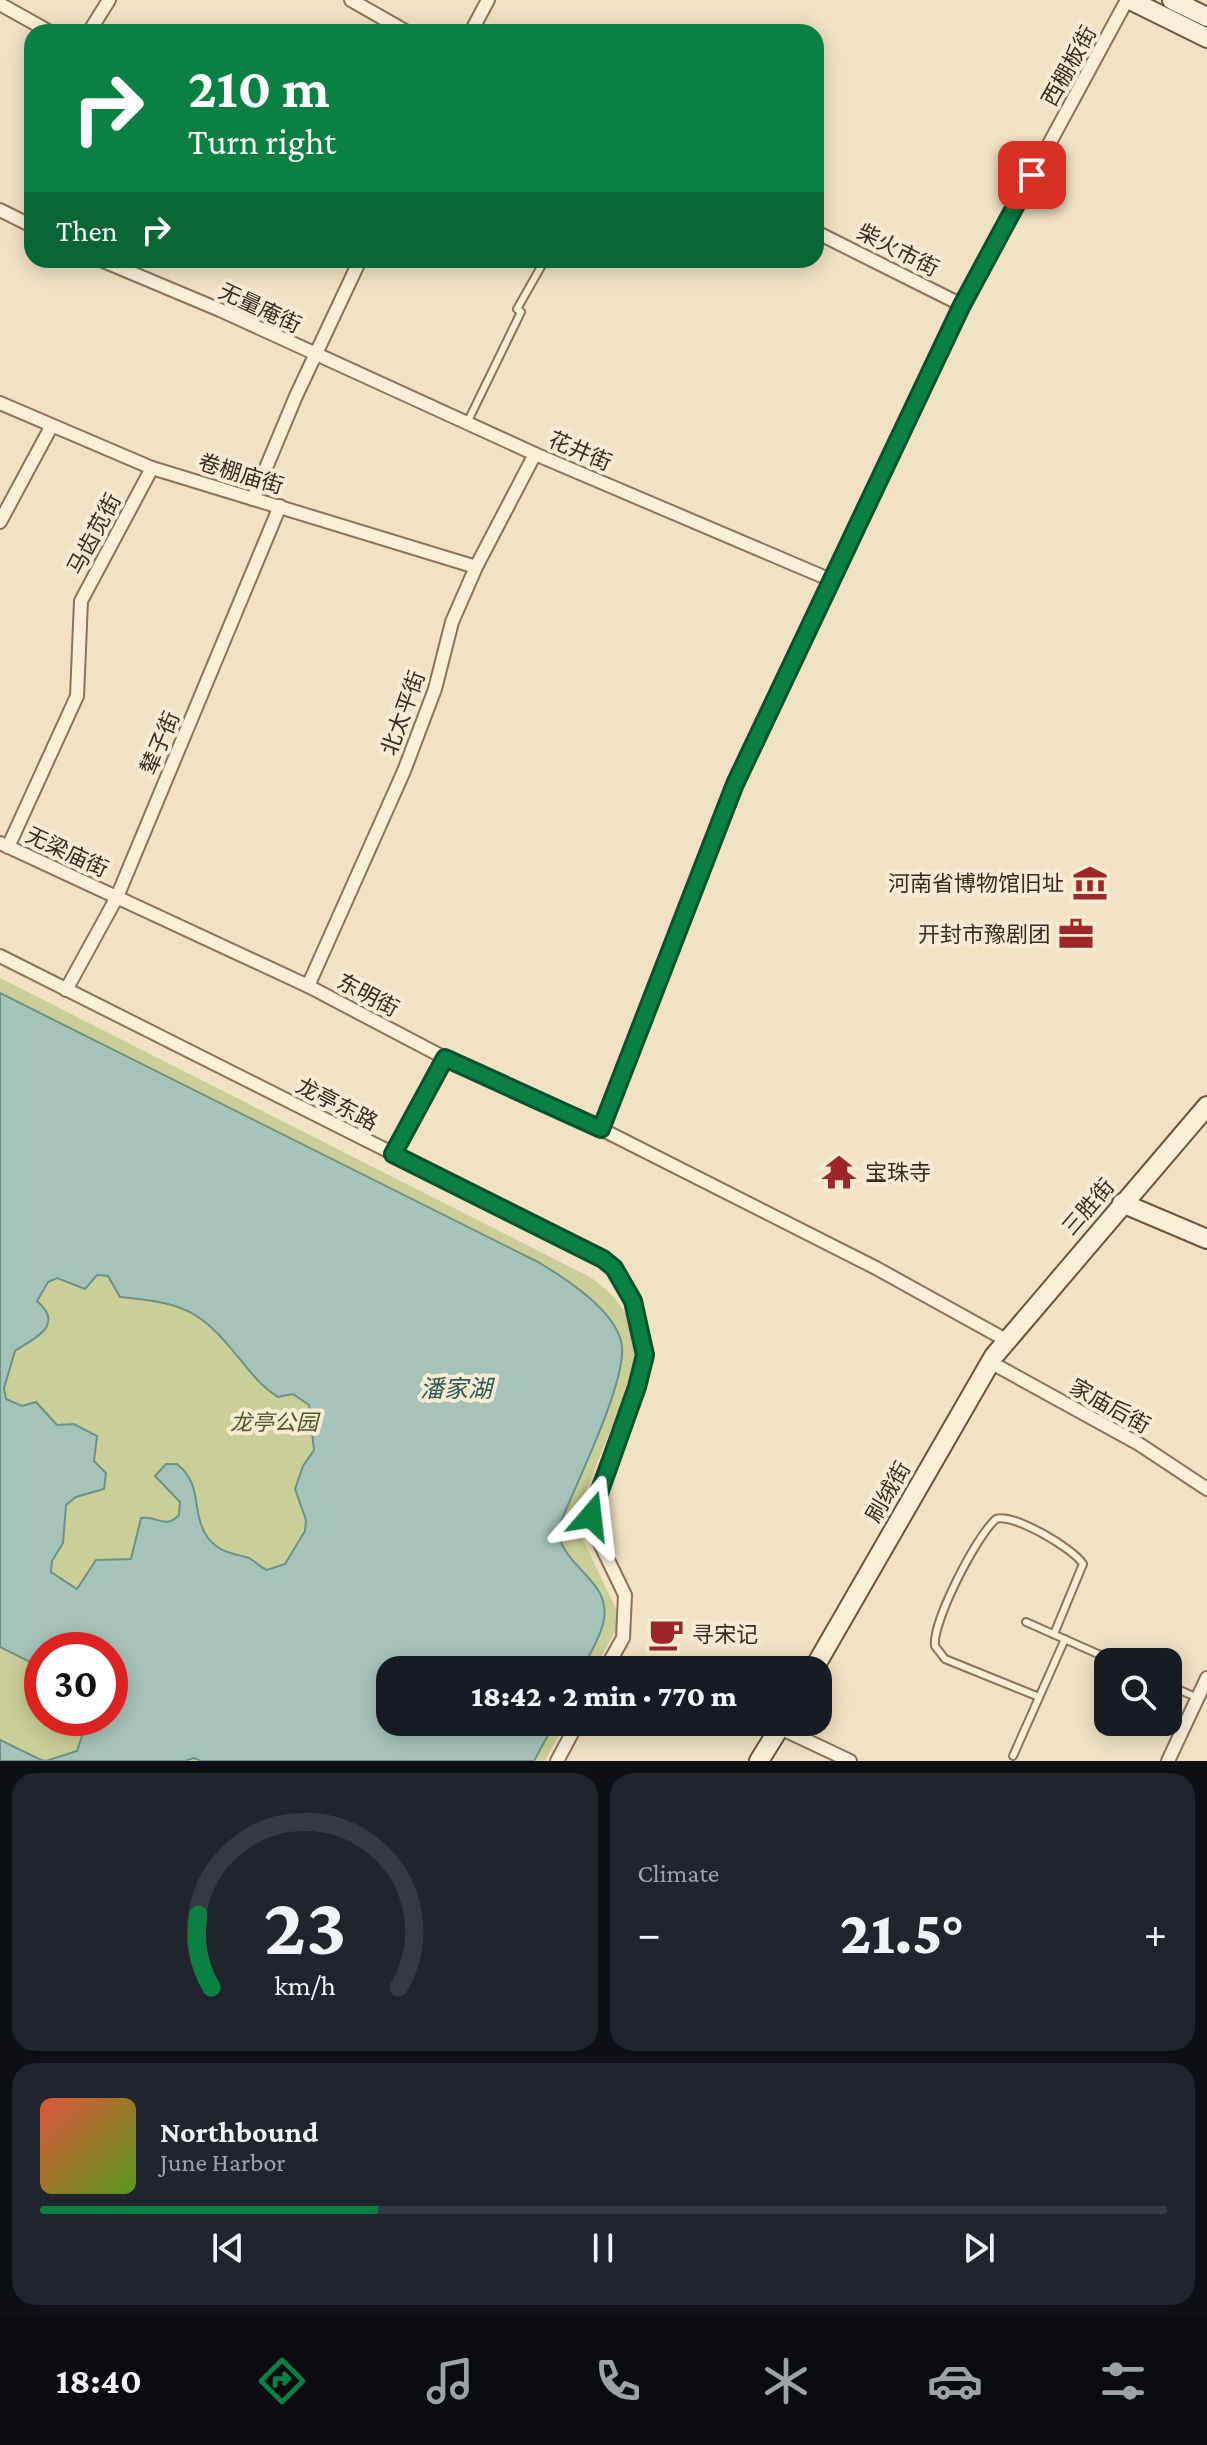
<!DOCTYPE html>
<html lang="en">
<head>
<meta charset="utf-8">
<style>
  body { margin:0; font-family:"Crimson Pro","Noto Sans SC",serif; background:#20242c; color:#f1f3f6; height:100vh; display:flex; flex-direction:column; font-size:30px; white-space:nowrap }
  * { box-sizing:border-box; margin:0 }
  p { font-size:26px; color:#9ea1a6 }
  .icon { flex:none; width:44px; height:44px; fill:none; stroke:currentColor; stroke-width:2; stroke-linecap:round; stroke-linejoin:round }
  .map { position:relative; height:1761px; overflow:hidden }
  .details { display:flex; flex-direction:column; gap:12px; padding:12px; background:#0d0f14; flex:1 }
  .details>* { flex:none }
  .banner { position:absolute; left:24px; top:24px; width:800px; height:244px; border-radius:24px; box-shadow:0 4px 20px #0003; background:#0b8043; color:#fff; overflow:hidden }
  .buttons { position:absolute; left:1094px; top:1648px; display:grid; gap:16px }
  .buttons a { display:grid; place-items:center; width:88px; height:88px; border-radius:16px; background:#171b24; box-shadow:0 4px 20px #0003; font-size:40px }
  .speed { position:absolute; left:24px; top:1632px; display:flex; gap:16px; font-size:40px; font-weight:700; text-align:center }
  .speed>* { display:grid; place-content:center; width:104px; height:104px; border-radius:50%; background:#171b24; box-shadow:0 4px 20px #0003; line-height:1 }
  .speed .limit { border:12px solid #d22; background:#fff; color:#111 }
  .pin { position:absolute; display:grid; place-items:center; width:68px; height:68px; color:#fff; margin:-34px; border-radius:16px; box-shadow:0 4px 12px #0006 }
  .me { position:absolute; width:88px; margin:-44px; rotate:17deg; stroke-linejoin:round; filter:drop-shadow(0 0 6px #0008) }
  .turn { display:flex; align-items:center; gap:28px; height:168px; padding:0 32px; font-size:36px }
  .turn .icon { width:104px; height:104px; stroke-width:2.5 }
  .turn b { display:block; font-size:56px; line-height:68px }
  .then { display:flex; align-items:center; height:76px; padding:0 32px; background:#0003; gap:16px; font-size:30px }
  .big { font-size:60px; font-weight:800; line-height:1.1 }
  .details .widget { flex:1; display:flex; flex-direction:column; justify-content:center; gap:12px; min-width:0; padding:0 28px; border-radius:24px; background:#20242c }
  .details .dial { align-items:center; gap:0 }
  .dial svg { height:208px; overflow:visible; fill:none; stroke:#363941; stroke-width:7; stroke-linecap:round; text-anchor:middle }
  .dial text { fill:#f1f3f6; stroke:none }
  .song { display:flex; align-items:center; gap:24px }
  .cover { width:96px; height:96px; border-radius:12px; background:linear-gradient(135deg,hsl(10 70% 55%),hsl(90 70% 35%)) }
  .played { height:8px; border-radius:4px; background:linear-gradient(90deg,#0b8043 30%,#363941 30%) }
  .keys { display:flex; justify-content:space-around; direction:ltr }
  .heat { display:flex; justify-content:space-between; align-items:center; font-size:44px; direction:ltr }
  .details .tiles { flex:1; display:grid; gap:12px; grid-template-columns:1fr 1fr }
  .widget:last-child { grid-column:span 2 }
  .trip { position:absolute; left:376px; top:1656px; width:456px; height:80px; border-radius:24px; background:#171b24; box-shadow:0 4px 20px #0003; font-weight:800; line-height:80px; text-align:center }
  .tab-bar { display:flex; height:128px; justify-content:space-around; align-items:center; background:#090b0e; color:#9ea1a6 }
  .tab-bar .icon { width:56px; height:56px }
  .tab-bar .current { color:#0b8043 }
  .tab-bar b { font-size:36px; color:#f1f3f6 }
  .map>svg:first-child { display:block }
</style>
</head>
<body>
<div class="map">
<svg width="1207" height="1761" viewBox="0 0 1207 1761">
  <rect width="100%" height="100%" fill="#f0e2c3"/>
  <path fill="#c9cf97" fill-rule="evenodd" d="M 0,978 L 588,1276 C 621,1297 641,1327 636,1366 L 580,1506 L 582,1538 L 619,1615 L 616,1630 L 594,1670 L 390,1670 L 390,1722 L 566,1722 L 545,1761 L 0,1761 ZM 42,1650 L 110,1650 L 110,1718 L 42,1718 Z"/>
  <g fill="#a6c3ba" stroke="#6c9288" stroke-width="2" fill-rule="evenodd">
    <path d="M 0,993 L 538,1262 C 565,1278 619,1313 622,1347 C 625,1386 575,1486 559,1526 C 556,1567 615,1578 603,1624 C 599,1640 589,1655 582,1670 L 390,1670 L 390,1722 L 555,1722 L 534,1761 L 201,1761 L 194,1758 L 185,1761 L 46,1761 L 77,1751 L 88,1718 L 110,1718 L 110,1650 L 42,1650 L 42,1668 L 0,1647 ZM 97,1275 L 108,1276 L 120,1297 C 181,1303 199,1308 238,1357 C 251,1372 261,1387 278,1397 L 293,1394 L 309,1405 L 314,1450 L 303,1466 L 295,1489 L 306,1520 L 305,1531 L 285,1564 L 267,1570 C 259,1567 254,1559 246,1557 C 231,1553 219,1552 208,1538 C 190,1513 204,1485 177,1464 L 166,1464 L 155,1476 L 180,1502 L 179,1515 C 165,1530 157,1515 141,1518 L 131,1559 L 96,1560 L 77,1589 L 51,1572 L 52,1561 L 63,1543 L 66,1505 L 76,1497 L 104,1489 L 106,1473 L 94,1461 L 97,1436 L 74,1424 L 57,1425 L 36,1402 L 22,1406 L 6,1399 L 4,1388 L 15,1351 C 36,1337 65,1325 37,1301 L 48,1282 L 57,1278 L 85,1289 Z"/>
    <polygon points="0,1740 41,1760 46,1761 0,1761"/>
  </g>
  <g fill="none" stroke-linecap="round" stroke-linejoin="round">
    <g stroke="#8c7359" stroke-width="10">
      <g id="lane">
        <polyline points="467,423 521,312 517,309 542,265"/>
        <polyline points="1026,1622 1116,1662"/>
        <polyline points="1168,1685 1198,1698"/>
        <path d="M 1039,1697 L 945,1659 L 935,1646 C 932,1622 977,1535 996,1519 C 1013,1513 1073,1548 1083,1564 L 1054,1634"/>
        <polyline points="1013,1756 1065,1639"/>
      </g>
    </g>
    <g stroke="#8c7359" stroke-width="16">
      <g id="street">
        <polyline points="351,0 407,32"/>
        <polyline points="0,4 50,32"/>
        <polyline points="89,32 109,0"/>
        <polyline points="471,32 488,0"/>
        <polyline points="0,210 32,226"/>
        <polyline points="816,232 962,305"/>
        <polyline points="101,260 220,310 535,454 831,580"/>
        <polyline points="0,403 152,468 476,567"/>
        <polyline points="253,499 296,396 360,260"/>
        <polyline points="0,522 51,427"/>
        <polyline points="0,843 308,986 445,1058 601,1129 876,1268 1006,1340"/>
        <polyline points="8,847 77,696 81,601 152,468"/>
        <polyline points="0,956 603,1259 614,1268 633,1301 645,1355 637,1387 591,1507 593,1529 625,1595 623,1638 605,1670"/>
        <polyline points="308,986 404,771 435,689 452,622 476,567 535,454"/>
        <polyline points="66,990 117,897 280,506"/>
        <polyline points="601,1129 735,784 962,305 1127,0"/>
        <polyline points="393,1154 445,1058"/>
        <polyline points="990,1362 1139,1444 1207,1489"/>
        <polyline points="780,1728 850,1761"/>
        <polyline points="557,1761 578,1722"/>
        <polyline points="1168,1761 1207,1678"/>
      </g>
    </g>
    <g stroke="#6d543c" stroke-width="22">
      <g id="secondary">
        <polyline points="1130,0 1207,38"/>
        <polyline points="1172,0 1207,17"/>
        <polyline points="1122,1203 1207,1239"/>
        <polyline points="813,1670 994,1356 1207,1106"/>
        <polyline points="759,1761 783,1722"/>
      </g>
    </g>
    <use href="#lane" stroke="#faefd7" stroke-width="6"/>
    <use href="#street" stroke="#faefd7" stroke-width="12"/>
    <use href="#secondary" stroke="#faefd7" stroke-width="18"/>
  </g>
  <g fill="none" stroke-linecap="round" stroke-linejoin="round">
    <g stroke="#07532c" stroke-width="20">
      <polyline id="route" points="591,1516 637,1387 645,1355 633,1301 614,1268 603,1259 393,1154 445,1058 601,1129 735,784 962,305 1032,175"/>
    </g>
    <use href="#route" stroke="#0b8043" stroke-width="14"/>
  </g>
  <defs>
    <g id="museum-bare" transform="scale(2.76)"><path d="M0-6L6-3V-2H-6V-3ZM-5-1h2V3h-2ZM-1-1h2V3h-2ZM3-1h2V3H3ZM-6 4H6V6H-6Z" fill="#9e2629" stroke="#f7ecd3" stroke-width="2.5" paint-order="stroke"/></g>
    <g id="office-bare" transform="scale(2.76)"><path d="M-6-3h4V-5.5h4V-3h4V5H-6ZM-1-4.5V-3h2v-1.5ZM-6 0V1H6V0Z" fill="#9e2629" stroke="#f7ecd3" stroke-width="2.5" paint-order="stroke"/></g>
    <g id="temple-bare" transform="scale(2.76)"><path d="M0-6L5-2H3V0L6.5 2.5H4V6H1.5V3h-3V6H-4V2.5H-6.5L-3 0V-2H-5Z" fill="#9e2629" stroke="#f7ecd3" stroke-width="2.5" paint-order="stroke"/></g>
    <g id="cafe-bare" transform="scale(2.76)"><path d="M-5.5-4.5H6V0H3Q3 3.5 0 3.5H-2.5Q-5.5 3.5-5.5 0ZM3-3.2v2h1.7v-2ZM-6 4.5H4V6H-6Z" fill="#9e2629" stroke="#f7ecd3" stroke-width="2.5" paint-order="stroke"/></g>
  </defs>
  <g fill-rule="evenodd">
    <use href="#museum-bare" x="1090" y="883"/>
    <use href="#office-bare" x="1076" y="934"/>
    <use href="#temple-bare" x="839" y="1172"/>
    <use href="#cafe-bare" x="666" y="1634"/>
  </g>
  <g text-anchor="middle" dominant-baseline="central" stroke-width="8" stroke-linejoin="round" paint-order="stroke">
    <g font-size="22" fill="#3b2b1e" stroke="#f7ecd3">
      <text transform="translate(1069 66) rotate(-61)">西棚板街</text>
      <text transform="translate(898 250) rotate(27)">柴火市街</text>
      <text transform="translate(260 308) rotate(25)">无量庵街</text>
      <text transform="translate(580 451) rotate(23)">花井街</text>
      <text transform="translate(241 474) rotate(17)">卷棚庙街</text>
      <text transform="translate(94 534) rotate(-62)">马齿苋街</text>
      <text transform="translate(403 713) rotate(-70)">北太平街</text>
      <text transform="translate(160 743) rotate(-67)">辇子街</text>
      <text transform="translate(67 852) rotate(25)">无梁庙街</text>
      <text transform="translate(368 995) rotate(28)">东明街</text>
      <text transform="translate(337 1104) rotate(27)">龙亭东路</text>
      <text transform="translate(1088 1207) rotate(-49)">三胜街</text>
      <text transform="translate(1110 1406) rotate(29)">家庙后街</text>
      <text transform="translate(888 1492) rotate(-60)">刷绒街</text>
    </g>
    <g font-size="22" fill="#3b2b1e" stroke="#f7ecd3" text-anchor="end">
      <text x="1064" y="883">河南省博物馆旧址</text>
      <text x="1050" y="934">开封市豫剧团</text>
      <text x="865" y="1172" text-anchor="start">宝珠寺</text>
      <text x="692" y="1634" text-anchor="start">寻宋记</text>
    </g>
    <g font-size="22" font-style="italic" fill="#4c5823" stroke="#f7ecd3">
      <text x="274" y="1422">龙亭公园</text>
    </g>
    <g font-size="24" font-style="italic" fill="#2c5b57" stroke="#f7ecd3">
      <text x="456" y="1388">潘家湖</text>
    </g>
  </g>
</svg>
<div class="buttons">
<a><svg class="icon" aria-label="search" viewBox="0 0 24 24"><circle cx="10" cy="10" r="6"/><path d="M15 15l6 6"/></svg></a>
</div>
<div class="speed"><div class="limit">30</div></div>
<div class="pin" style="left:1032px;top:175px;background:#d93025"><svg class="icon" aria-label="arrive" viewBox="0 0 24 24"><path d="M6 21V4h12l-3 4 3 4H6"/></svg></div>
<svg class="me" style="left:591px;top:1516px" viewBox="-20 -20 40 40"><path d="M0-17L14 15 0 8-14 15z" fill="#0b8043" stroke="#fff" stroke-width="4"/></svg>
<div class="trip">18:42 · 2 min · 770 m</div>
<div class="banner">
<div class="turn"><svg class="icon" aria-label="right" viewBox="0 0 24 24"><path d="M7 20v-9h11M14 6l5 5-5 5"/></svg><div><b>210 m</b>Turn right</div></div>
<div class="then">Then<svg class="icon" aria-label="right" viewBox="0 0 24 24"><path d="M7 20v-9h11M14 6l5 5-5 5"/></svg></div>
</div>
</div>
<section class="details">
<div class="tiles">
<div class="widget dial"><svg viewBox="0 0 100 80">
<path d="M14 69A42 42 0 1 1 86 69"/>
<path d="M14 69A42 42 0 0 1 9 41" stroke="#0b8043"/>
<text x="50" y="56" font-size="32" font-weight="700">23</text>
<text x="50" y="72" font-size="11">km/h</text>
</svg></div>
<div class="widget"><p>Climate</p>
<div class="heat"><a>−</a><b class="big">21.5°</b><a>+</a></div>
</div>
<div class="widget">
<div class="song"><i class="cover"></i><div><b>Northbound</b><p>June Harbor</p></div></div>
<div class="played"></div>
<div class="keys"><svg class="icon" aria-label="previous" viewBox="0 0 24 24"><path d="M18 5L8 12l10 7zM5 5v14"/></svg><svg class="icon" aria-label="pause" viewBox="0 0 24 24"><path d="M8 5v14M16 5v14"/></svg><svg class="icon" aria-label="next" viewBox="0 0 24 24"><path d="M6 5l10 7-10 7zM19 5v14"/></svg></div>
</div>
</div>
</section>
<nav class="tab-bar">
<b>18:40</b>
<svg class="icon current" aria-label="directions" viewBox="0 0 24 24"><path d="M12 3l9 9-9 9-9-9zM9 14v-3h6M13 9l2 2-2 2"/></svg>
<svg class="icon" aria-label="music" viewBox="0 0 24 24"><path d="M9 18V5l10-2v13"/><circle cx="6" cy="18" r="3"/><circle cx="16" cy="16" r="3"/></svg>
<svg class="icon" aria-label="phone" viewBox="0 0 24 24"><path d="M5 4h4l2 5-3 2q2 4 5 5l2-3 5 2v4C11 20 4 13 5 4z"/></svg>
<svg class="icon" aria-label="climate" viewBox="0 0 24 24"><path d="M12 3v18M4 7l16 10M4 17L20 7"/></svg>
<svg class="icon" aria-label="car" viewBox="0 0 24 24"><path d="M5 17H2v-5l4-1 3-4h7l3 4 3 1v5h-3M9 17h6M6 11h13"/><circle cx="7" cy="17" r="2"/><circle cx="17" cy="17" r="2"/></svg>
<svg class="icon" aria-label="filters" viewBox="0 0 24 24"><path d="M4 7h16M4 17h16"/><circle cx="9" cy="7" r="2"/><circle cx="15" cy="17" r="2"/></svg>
</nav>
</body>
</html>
